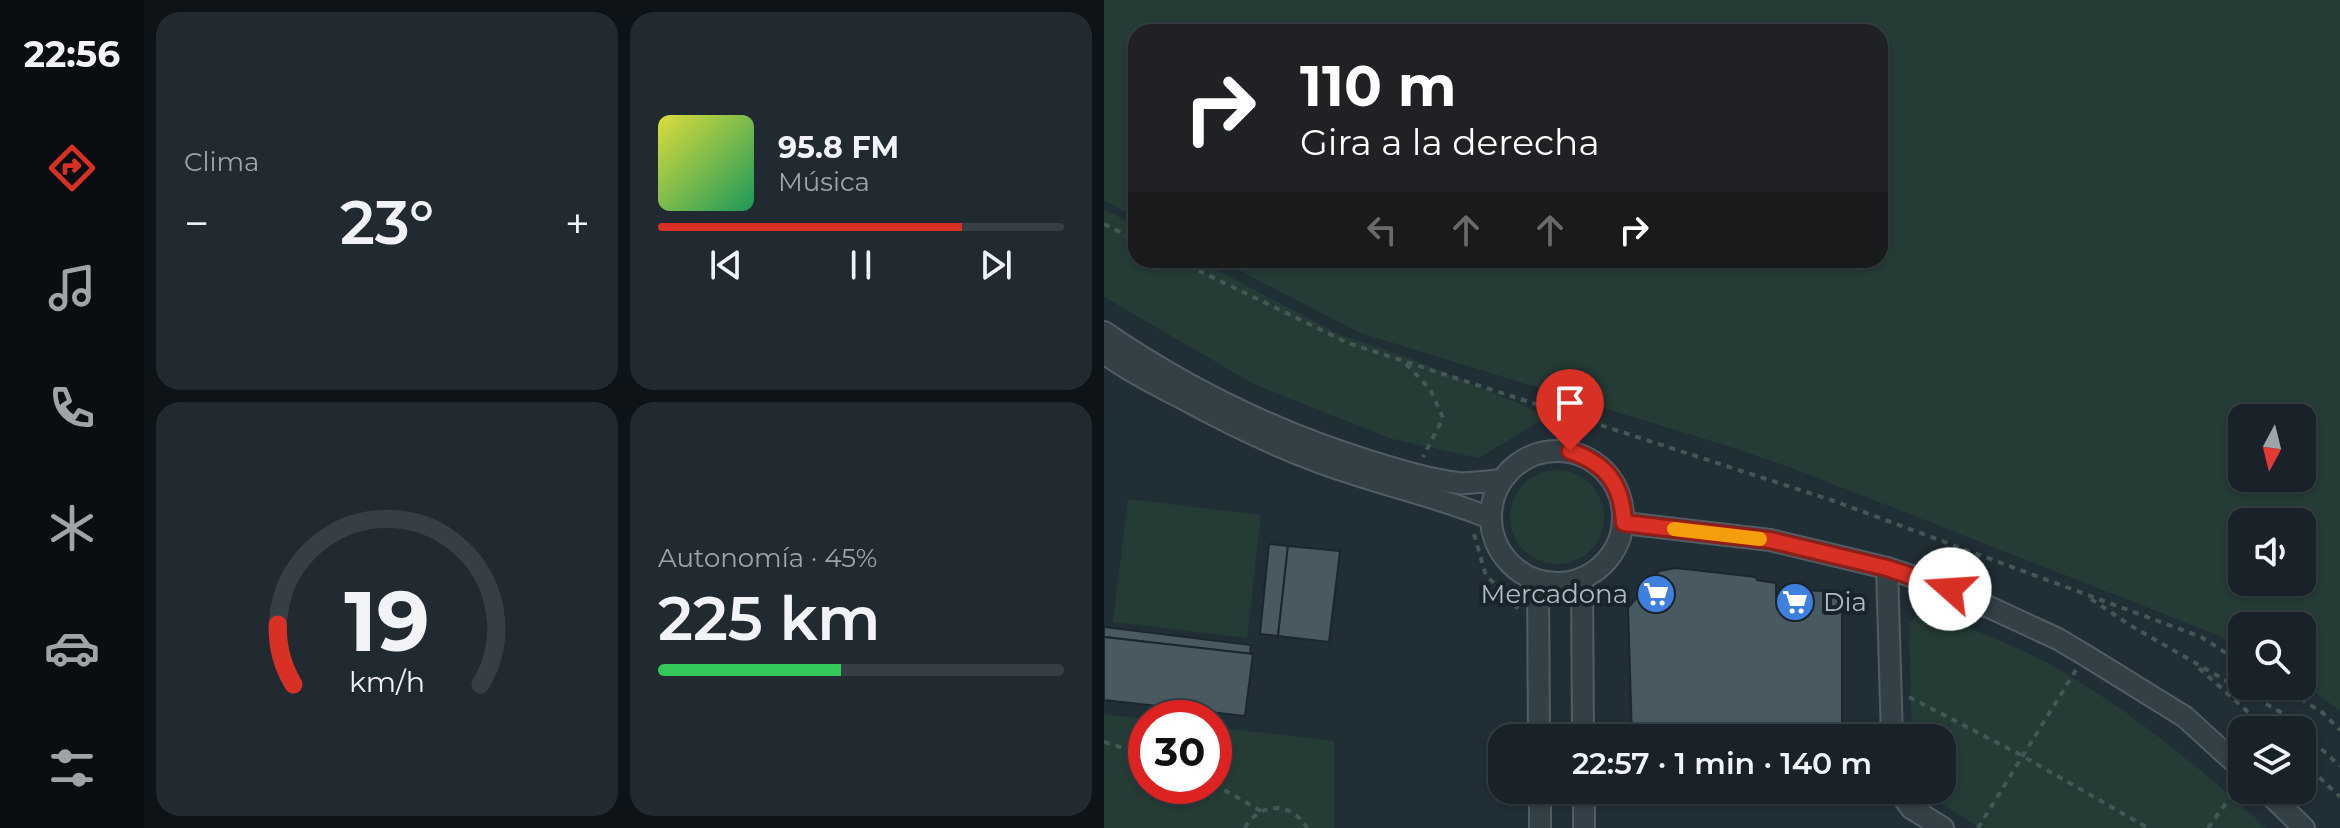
<!DOCTYPE html>
<html lang="es">
<head>
<meta charset="utf-8">
<style>
  body { margin:0; font-family:Montserrat,sans-serif; background:#212a30; color:#f1f3f6; height:100vh; display:flex; flex-direction:column; font-size:30px; white-space:nowrap }
  * { box-sizing:border-box; margin:0 }
  p { font-size:26px; color:#9fa4a8 }
  .icon { flex:none; width:44px; height:44px; fill:none; stroke:currentColor; stroke-width:2; stroke-linecap:round; stroke-linejoin:round }
  .map { position:relative; flex:1; overflow:hidden }
  .sheet { display:flex; flex-direction:column; gap:12px; padding:12px; background:#0d1316; width:960px }
  .sheet>* { flex:none }
  .top-card { position:absolute; left:24px; top:24px; width:760px; height:244px; border-radius:24px; box-shadow:0 2px 6px #0004,0 0 0 2px #363f45; background:#202124; color:#fff; overflow:hidden }
  .needle { width:52px; rotate:187deg }
  .buttons { position:absolute; left:1124px; top:404px; display:grid; gap:16px }
  .buttons a { display:grid; place-items:center; width:88px; height:88px; border-radius:16px; background:#182228; box-shadow:0 2px 6px #0004,0 0 0 2px #363f45; font-size:40px }
  .speed { position:absolute; left:24px; top:700px; display:flex; gap:16px; font-size:40px; font-weight:700; text-align:center }
  .speed>* { display:grid; place-content:center; width:104px; height:104px; border-radius:50%; background:#182228; box-shadow:0 2px 6px #0004,0 0 0 2px #363f45; line-height:1 }
  .speed .limit { border:12px solid #d22; background:#fff; color:#111 }
  .pin { position:absolute; display:grid; place-items:center; width:68px; height:68px; color:#fff; margin:-82px -34px; border-radius:50% 50% 50% 0; rotate:-45deg; box-shadow:0 0 8px #0007 }
  .pin .icon { rotate:45deg }
  .me { position:absolute; width:88px; margin:-44px; rotate:289deg; stroke-linejoin:round; filter:drop-shadow(0 0 6px #0008) }
  .turn { display:flex; align-items:center; gap:28px; height:168px; padding:0 40px; font-size:36px }
  .turn .icon { width:104px; height:104px; stroke-width:2.5 }
  .turn b { display:block; font-size:56px; line-height:68px }
  .lanes { display:flex; align-items:center; height:76px; padding:0 40px; background:#0003; justify-content:center; gap:40px; direction:ltr }
  .lanes .off { opacity:.35 }
  .big { font-size:60px; font-weight:600; line-height:1.1 }
  .sheet .card { flex:1; display:flex; flex-direction:column; justify-content:center; gap:12px; min-width:0; padding:0 28px; border-radius:24px; background:#212a30 }
  .sheet .dial { align-items:center; gap:0 }
  .dial svg { height:208px; overflow:visible; fill:none; stroke:#363f45; stroke-width:7; stroke-linecap:round; text-anchor:middle }
  .dial text { fill:#f1f3f6; stroke:none }
  .song { display:flex; align-items:center; gap:24px }
  .cover { width:96px; height:96px; border-radius:12px; background:linear-gradient(135deg,hsl(60 70% 55%),hsl(150 70% 35%)) }
  .played { height:8px; border-radius:4px; background:linear-gradient(90deg,#d93025 75%,#363f45 75%) }
  .keys { display:flex; justify-content:space-around; direction:ltr }
  .heat { display:flex; justify-content:space-between; align-items:center; font-size:44px; direction:ltr }
  .charge { height:12px; border-radius:6px; background:linear-gradient(90deg,#34c759 45%,#363f45 0) }
  .sheet .tiles { flex:1; display:grid; gap:12px; grid-template-columns:repeat(2,1fr) }
  .trip { position:absolute; left:384px; top:724px; width:468px; height:80px; border-radius:24px; background:#182228; box-shadow:0 2px 6px #0004,0 0 0 2px #363f45; font-weight:600; line-height:80px; text-align:center }
  main { display:flex; flex:1; min-height:0 }
  .menu { display:flex; flex-direction:column; width:144px; justify-content:space-around; align-items:center; background:#0a0e10; color:#9fa4a8 }
  .menu .icon { width:56px; height:56px }
  .menu .active { color:#d93025 }
  .menu b { font-size:36px; color:#f1f3f6 }
  .map>svg:first-child { display:block }
</style>
</head>
<body>
<main>
<nav class="menu">
<b>22:56</b>
<svg class="icon active" aria-label="directions" viewBox="0 0 24 24"><path d="M12 3l9 9-9 9-9-9zM9 14v-3h6M13 9l2 2-2 2"/></svg>
<svg class="icon" aria-label="music" viewBox="0 0 24 24"><path d="M9 18V5l10-2v13"/><circle cx="6" cy="18" r="3"/><circle cx="16" cy="16" r="3"/></svg>
<svg class="icon" aria-label="phone" viewBox="0 0 24 24"><path d="M5 4h4l2 5-3 2q2 4 5 5l2-3 5 2v4C11 20 4 13 5 4z"/></svg>
<svg class="icon" aria-label="climate" viewBox="0 0 24 24"><path d="M12 3v18M4 7l16 10M4 17L20 7"/></svg>
<svg class="icon" aria-label="car" viewBox="0 0 24 24"><path d="M5 17H2v-5l4-1 3-4h7l3 4 3 1v5h-3M9 17h6M6 11h13"/><circle cx="7" cy="17" r="2"/><circle cx="17" cy="17" r="2"/></svg>
<svg class="icon" aria-label="filters" viewBox="0 0 24 24"><path d="M4 7h16M4 17h16"/><circle cx="9" cy="7" r="2"/><circle cx="15" cy="17" r="2"/></svg>
</nav>
<section class="sheet">
<div class="tiles">
<div class="card"><p>Clima</p>
<div class="heat"><a>−</a><b class="big">23°</b><a>+</a></div>
</div>
<div class="card">
<div class="song"><i class="cover"></i><div><b>95.8 FM</b><p>Música</p></div></div>
<div class="played"></div>
<div class="keys"><svg class="icon" aria-label="previous" viewBox="0 0 24 24"><path d="M18 5L8 12l10 7zM5 5v14"/></svg><svg class="icon" aria-label="pause" viewBox="0 0 24 24"><path d="M8 5v14M16 5v14"/></svg><svg class="icon" aria-label="next" viewBox="0 0 24 24"><path d="M6 5l10 7-10 7zM19 5v14"/></svg></div>
</div>
<div class="card dial"><svg viewBox="0 0 100 80">
<path d="M14 69A42 42 0 1 1 86 69"/>
<path d="M14 69A42 42 0 0 1 8 46" stroke="#d93025"/>
<text x="50" y="56" font-size="32" font-weight="700">19</text>
<text x="50" y="72" font-size="11">km/h</text>
</svg></div>
<div class="card"><p>Autonomía · 45%</p><b class="big">225 km</b><div class="charge"></div></div>
</div>
</section>
<div class="map">
<svg width="1236" height="828" viewBox="0 0 1236 828">
  <rect width="100%" height="100%" fill="#202e35"/>
  <g fill="#253b36" fill-rule="evenodd">
    <path d="M 0,0 L 1236,0 L 1236,711 L 1198,683 L 1198,626 L 1138,626 L 1138,648 L 1111,634 L 693,470 L 630,448 L 256,333 L 115,260 L 776,260 L 776,32 L 32,32 L 32,217 L 0,201 ZM 1198,418 L 1198,478 L 1138,478 L 1138,418 ZM 1198,522 L 1198,582 L 1138,582 L 1138,522 Z"/>
    <polygon points="0,209 32,226 32,260 94,260 234,334 307,359 444,416 375,458 288,439 150,384 0,297"/>
    <circle cx="453" cy="517" r="47"/>
    <polygon points="24,499 157,515 143,638 9,622"/>
    <path d="M 817,612 L 829,613 C 867,630 910,644 947,665 C 1026,710 1095,766 1162,828 L 876,828 L 817,791 L 838,790 L 838,738 L 808,738 L 805,623 Z"/>
    <polygon points="0,714 42,719 42,786 110,786 110,727 230,741 230,828 0,828"/>
  </g>
  <g fill="#485961" stroke="#1b262d" stroke-width="2">
    <polygon points="165,544 184,546 174,636 156,634"/>
    <polygon points="184,546 236,551 225,642 174,636"/>
    <polygon points="572,568 652,577 653,580 672,583 672,597 686,598 685,590 722,591 722,597 738,598 738,738 528,738 524,608 555,571"/>
    <polygon points="0,627 147,645 146,654 0,637"/>
    <polygon points="0,637 149,654 141,716 0,700"/>
  </g>
  <g fill="none" stroke-linecap="round" stroke-linejoin="round">
    <g stroke="#515d64" stroke-width="24">
      <g id="street">
        <path d="M 0,332 C 80,387 172,432 265,461 C 295,470 323,479 354,483 C 368,484 383,481 397,480"/>
        <path d="M 0,353 C 23,370 48,383 74,396 C 118,420 164,443 212,461 C 269,483 330,495 386,518"/>
        <circle cx="453" cy="517" r="66"/>
        <polyline points="520,523 666,540 783,568 846,589 954,639 981,655 1081,717 1138,769"/>
        <polyline points="783,568 788,738"/>
        <polyline points="478,578 479,738"/>
        <polyline points="434,581 435,738"/>
        <polyline points="436,790 436,828"/>
        <polyline points="480,790 480,828"/>
        <polyline points="794,790 807,808 839,828"/>
        <polyline points="1161,790 1200,828"/>
      </g>
    </g>
    <g stroke="#435856" stroke-width="4" stroke-dasharray="6 6" stroke-linecap="butt">
      <polyline points="0,224 32,240"/>
      <polyline points="73,260 244,343 730,501 1097,637 1138,663"/>
      <polyline points="302,364 326,389 339,418 319,457"/>
      <polyline points="370,534 382,576 408,598 414,610"/>
      <polyline points="987,599 1029,627 1178,713 1236,766"/>
      <polyline points="1095,668 1164,730"/>
      <polyline points="1176,686 1219,713 1236,730"/>
      <polyline points="805,697 915,754 1044,828"/>
      <polyline points="0,742 42,755"/>
      <polyline points="1198,761 1236,797"/>
      <polyline points="110,784 157,811"/>
      <path d="M 141,828 C 155,801 189,802 203,828"/>
      <polyline points="874,828 972,670"/>
      <polyline points="1104,828 1133,788"/>
    </g>
    <use href="#street" stroke="#334046" stroke-width="20"/>
  </g>
  <g fill="none" stroke-linecap="round" stroke-linejoin="round">
    <g stroke="#8d1f18" stroke-width="20">
      <path id="route" d="M 466,451 C 503,464 518,484 520,523 L 666,540 L 783,568 L 846,589"/>
    </g>
    <use href="#route" stroke="#d93025" stroke-width="14"/>
    <polyline stroke="#f59e0b" stroke-width="14" points="570,529 656,539"/>
  </g>
  <defs>
    <g id="supermarket-disc" transform="scale(2)"><circle r="9.5" fill="#3f7fe0" stroke="#19242a"/><path d="M-6-5.5h2.5l.6 2H6L4.5 2H-2.5L-4.4-4H-6ZM-1.5 3.2a1.3 1.3 0 1 0 .1 0ZM3 3.2a1.3 1.3 0 1 0 .1 0Z" fill="#fff"/></g>
  </defs>
  <g fill-rule="evenodd">
    <use href="#supermarket-disc" x="552" y="594"/>
    <use href="#supermarket-disc" x="691" y="602"/>
  </g>
  <g text-anchor="middle" dominant-baseline="central" stroke-width="8" stroke-linejoin="round" paint-order="stroke">
    <g font-size="26" fill="#adbbc3" stroke="#19242a" text-anchor="end">
      <text x="524" y="594">Mercadona</text>
      <text x="719" y="602" text-anchor="start">Dia</text>
    </g>
  </g>
</svg>
<div class="buttons">
<a><svg class="needle" viewBox="-14 -14 28 28"><path d="M0-13l5 13h-10z" fill="#e53935"/><path d="M0 13l5-13h-10z" fill="#9fa4a8"/></svg></a>
<a><svg class="icon" aria-label="sound" viewBox="0 0 24 24"><path d="M4 9h4l5-4v14l-5-4H4zM17 9q2 3 0 6"/></svg></a>
<a><svg class="icon" aria-label="search" viewBox="0 0 24 24"><circle cx="10" cy="10" r="6"/><path d="M15 15l6 6"/></svg></a>
<a><svg class="icon" aria-label="layers" viewBox="0 0 24 24"><path d="M12 4l9 5-9 5-9-5zM3 14l9 5 9-5"/></svg></a>
</div>
<div class="speed"><div class="limit">30</div></div>
<div class="pin" style="left:466px;top:451px;background:#d93025"><svg class="icon" aria-label="arrive" viewBox="0 0 24 24"><path d="M6 21V4h12l-3 4 3 4H6"/></svg></div>
<svg class="me" style="left:846px;top:589px" viewBox="-20 -20 40 40"><circle r="19" fill="#fff"/><path d="M0-13L10 11 0 6-10 11z" fill="#d93025"/></svg>
<div class="trip">22:57 · 1 min · 140 m</div>
<div class="top-card">
<div class="turn"><svg class="icon" aria-label="right" viewBox="0 0 24 24"><path d="M7 20v-9h11M14 6l5 5-5 5"/></svg><div><b>110 m</b>Gira a la derecha</div></div>
<div class="lanes"><svg class="icon off" aria-label="left" viewBox="0 0 24 24"><path d="M17 20v-9H6M10 6l-5 5 5 5"/></svg><svg class="icon off" aria-label="ahead" viewBox="0 0 24 24"><path d="M12 20V5M6 11l6-6 6 6"/></svg><svg class="icon off" aria-label="ahead" viewBox="0 0 24 24"><path d="M12 20V5M6 11l6-6 6 6"/></svg><svg class="icon" aria-label="right" viewBox="0 0 24 24"><path d="M7 20v-9h11M14 6l5 5-5 5"/></svg></div>
</div>
</div>
</main>
</body>
</html>
